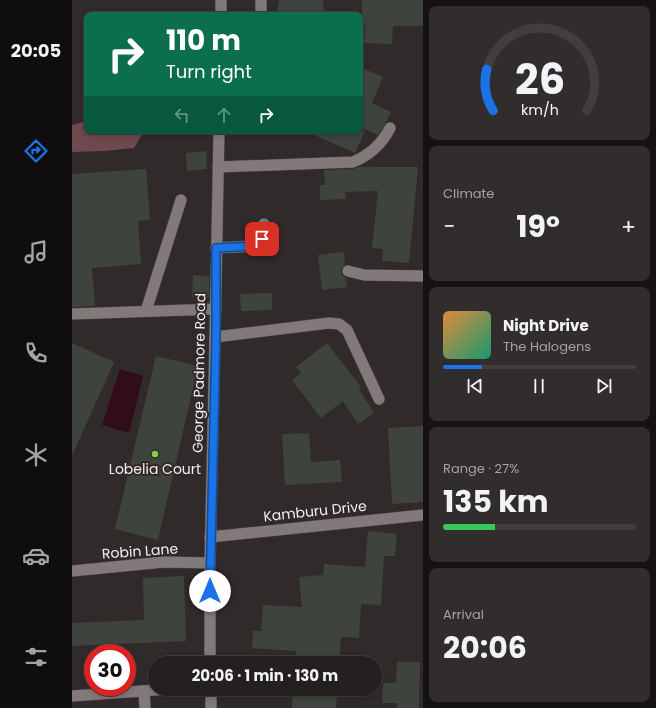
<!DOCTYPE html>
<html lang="en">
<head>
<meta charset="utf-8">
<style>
  body { margin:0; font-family:Poppins,sans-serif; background:#312d2d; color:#f1f3f6; height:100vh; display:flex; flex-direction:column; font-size:15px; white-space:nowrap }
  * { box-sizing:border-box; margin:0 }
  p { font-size:13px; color:#a3a3a5 }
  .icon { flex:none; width:22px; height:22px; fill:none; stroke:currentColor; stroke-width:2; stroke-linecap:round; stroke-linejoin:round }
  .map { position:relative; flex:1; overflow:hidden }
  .sheet { display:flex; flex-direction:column; gap:6px; padding:6px; background:#141212; width:233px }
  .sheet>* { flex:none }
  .top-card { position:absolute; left:12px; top:12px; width:279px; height:122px; border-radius:8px; box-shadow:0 2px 6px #0003,0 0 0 1px #423e3e; background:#0b6e4f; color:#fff; overflow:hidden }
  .speed { position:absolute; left:12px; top:644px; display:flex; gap:8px; font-size:20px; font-weight:700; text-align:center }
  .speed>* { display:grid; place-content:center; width:52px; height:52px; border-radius:50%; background:#252020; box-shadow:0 2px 6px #0003,0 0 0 1px #423e3e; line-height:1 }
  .speed .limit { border:6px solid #d22; background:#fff; color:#111 }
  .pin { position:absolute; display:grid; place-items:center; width:34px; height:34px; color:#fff; margin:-17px; border-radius:8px; box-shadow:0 2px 6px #0006 }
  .me { position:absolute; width:44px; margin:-22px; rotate:0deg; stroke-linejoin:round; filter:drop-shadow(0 0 3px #0008) }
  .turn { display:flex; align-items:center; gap:14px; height:84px; padding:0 16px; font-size:18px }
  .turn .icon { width:52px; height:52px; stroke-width:2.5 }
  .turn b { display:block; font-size:28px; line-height:34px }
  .lanes { display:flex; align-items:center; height:38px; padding:0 16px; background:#0003; justify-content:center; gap:20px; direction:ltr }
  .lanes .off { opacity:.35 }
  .big { font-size:30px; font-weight:700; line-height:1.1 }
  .sheet .tile { flex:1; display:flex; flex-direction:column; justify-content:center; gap:6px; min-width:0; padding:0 14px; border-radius:8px; background:#312d2d }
  .sheet .dial { align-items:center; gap:0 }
  .dial svg { height:104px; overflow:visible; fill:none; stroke:#423e3e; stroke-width:7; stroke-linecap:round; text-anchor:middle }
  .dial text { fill:#f1f3f6; stroke:none }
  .song { display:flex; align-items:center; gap:12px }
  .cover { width:48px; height:48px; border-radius:6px; background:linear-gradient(135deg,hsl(30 70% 55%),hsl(160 70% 35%)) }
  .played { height:4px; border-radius:2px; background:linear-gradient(90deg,#1a73e8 20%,#423e3e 20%) }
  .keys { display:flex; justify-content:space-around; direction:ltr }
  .heat { display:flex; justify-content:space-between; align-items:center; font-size:22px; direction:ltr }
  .charge { height:6px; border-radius:3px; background:linear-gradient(90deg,#34c759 27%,#423e3e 0) }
  .trip { position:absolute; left:76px; top:656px; width:234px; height:40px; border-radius:20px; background:#252020; box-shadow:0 2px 6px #0003,0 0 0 1px #423e3e; font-weight:700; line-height:40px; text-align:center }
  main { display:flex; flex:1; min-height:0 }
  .tab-bar { display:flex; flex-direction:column; width:72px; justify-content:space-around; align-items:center; background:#0f0d0d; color:#a3a3a5 }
  .tab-bar .icon { width:28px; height:28px }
  .tab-bar .on { color:#1a73e8 }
  .tab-bar b { font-size:18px; color:#f1f3f6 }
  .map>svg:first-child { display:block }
</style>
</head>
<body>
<main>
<nav class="tab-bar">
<b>20:05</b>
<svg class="icon on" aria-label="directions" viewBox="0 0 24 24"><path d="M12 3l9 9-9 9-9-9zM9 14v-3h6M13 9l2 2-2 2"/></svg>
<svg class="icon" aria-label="music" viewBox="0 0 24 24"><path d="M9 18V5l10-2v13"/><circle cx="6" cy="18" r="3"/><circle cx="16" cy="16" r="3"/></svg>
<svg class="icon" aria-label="phone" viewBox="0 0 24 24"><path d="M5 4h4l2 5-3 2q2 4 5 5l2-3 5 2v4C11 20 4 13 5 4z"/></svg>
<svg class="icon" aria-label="climate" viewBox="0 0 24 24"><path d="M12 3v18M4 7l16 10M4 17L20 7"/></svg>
<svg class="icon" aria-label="car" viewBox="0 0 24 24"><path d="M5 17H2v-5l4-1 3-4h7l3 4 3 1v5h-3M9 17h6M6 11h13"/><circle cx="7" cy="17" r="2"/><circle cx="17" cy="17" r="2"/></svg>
<svg class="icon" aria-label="filters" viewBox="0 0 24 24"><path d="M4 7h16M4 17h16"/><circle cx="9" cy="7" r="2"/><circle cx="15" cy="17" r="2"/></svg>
</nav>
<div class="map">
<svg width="351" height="708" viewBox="0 0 351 708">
  <rect width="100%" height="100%" fill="#312a2b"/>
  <polygon fill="#70484f" points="15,121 15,131 72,131 62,148 32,151 0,152 0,125"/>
  <polygon fill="#310d17" points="48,369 71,376 57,433 30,425"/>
  <g fill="#3f433d">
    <polygon points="207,0 251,0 252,15 205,15"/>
    <polygon points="290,0 351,0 351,26 321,26 320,44 292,43 293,25 290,25"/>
    <polygon points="288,67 311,77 300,103 319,112 314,122 306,135 289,128 288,131"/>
    <polygon points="233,131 293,131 283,153"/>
    <polygon points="134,151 135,169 115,171 114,153"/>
    <polygon points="287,167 346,167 337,263 310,261 311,249 300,248 306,191 273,192 274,199 248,200 248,185 253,185 252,170 281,169"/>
    <polygon points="74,169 78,220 66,221 69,264 20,268 23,306 0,307 0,174"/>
    <polygon points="272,252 273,265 269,269 269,273 271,276 274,278 275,287 250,290 246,255"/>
    <polygon points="121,275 137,276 137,298 120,297"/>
    <polygon points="200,293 200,310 169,311 168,294"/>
    <polygon points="0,343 42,362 0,456"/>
    <polygon points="255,343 289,387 287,389 302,413 286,424 271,401 249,418 220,380 229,373 224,367"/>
    <polygon points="84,356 126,366 86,540 43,529"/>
    <polygon points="351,426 351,502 320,504 316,428"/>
    <polygon points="237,433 239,462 268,460 270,482 213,485 210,434"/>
    <polygon points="296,531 325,534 323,556 312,556 309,605 289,604 287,638 269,637 267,663 223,663 224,651 180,648 181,631 189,631 191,605 230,607 227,577 251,575 252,564 293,567"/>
    <polygon points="112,576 114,641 0,646 0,623 72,620 71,578"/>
    <polygon points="325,662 348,662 347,708 325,708 325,703 310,703 311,683 324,683"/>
    <polygon points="221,689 265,689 264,708 220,708"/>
  </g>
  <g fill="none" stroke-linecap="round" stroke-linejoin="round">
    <g stroke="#4d4748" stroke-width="12">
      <g id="service">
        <polyline points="189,0 189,15"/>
        <path d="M 146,167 L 281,162 C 298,155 310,144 318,128"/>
        <polyline points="144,248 185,246 191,239 192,224"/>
        <polyline points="74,311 109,200"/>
        <polyline points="0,314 144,309"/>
        <polyline points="143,337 257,323 267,324 275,330 307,399"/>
        <polyline points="72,691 73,708"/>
      </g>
    </g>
    <g stroke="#4d4748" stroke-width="12">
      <g id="minor">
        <polyline points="149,15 149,0"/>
        <polyline points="276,271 292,275 351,276"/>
        <polyline points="138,537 351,515"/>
        <polyline points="0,571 92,562 138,563"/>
        <polyline points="138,663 138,563 143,337 147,131"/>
        <polyline points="139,689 139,708"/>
        <polyline points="0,696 98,689"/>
      </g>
    </g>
    <use href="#service" stroke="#82797a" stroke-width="11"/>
    <use href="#minor" stroke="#82797a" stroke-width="11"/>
  </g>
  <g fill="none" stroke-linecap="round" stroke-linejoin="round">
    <g stroke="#114b97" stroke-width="10">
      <polyline id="route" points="138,591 144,337 144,248 185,246 190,239"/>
    </g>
    <use href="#route" stroke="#1a73e8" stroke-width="7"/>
  </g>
  <circle fill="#87cf4a" stroke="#312a2b" stroke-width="1.5" cx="83" cy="454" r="4"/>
  <g text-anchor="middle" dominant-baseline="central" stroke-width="4" stroke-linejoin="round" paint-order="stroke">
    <g font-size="14" fill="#f3eeee" stroke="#312a2b">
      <text transform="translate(127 373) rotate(-89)">George Padmore Road</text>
      <text transform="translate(243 511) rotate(-6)">Kamburu Drive</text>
      <text transform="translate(68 551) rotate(-4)">Robin Lane</text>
    </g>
    <g font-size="14" fill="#f3eeee" stroke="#312a2b">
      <text x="83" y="469">Lobelia Court</text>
    </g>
  </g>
</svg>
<div class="speed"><div class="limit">30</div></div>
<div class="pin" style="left:190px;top:239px;background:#d93025"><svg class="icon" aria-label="arrive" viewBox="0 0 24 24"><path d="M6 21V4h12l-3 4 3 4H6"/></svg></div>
<svg class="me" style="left:138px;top:591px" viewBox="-20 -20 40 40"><circle r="19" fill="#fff"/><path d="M0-13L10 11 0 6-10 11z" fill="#1a73e8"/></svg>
<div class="trip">20:06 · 1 min · 130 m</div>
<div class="top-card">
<div class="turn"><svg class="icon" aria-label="right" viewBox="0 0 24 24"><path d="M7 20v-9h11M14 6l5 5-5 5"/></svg><div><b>110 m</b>Turn right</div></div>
<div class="lanes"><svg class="icon off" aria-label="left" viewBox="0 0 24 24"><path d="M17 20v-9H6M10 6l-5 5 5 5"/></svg><svg class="icon off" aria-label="ahead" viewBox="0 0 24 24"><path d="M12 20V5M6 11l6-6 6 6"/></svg><svg class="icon" aria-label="right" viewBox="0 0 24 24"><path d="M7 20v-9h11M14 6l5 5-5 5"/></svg></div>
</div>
</div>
<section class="sheet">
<div class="tile dial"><svg viewBox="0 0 100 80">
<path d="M14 69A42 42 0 1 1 86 69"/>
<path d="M14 69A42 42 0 0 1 9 37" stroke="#1a73e8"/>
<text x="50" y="56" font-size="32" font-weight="700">26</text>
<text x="50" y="72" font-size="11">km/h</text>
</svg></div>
<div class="tile"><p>Climate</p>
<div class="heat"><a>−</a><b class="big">19°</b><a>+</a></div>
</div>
<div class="tile">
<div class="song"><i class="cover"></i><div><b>Night Drive</b><p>The Halogens</p></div></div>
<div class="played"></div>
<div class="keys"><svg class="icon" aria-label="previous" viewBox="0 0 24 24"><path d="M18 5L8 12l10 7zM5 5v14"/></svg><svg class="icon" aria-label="pause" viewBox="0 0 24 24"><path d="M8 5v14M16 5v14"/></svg><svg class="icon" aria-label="next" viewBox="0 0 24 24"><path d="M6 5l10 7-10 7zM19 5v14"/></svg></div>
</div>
<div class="tile"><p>Range · 27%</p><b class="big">135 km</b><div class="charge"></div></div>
<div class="tile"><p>Arrival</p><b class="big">20:06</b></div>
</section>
</main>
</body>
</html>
